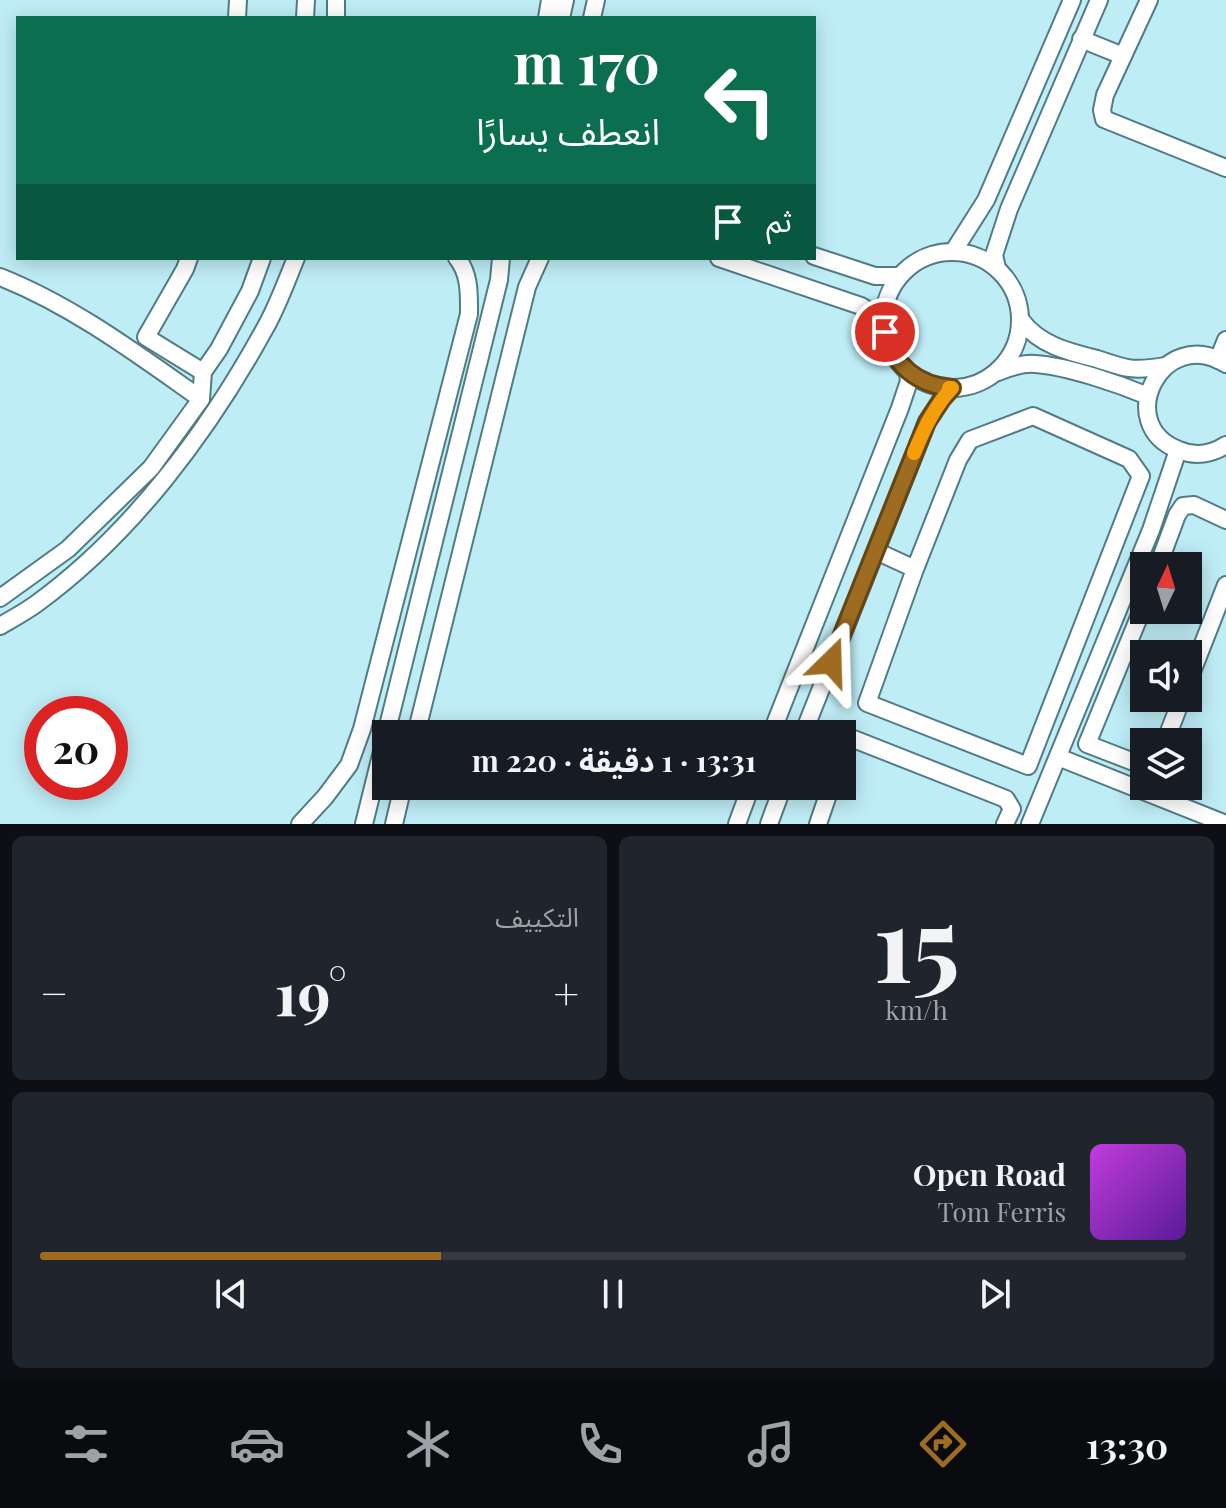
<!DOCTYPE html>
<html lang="ar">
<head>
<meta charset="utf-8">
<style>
  body { margin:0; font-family:"Playfair Display","Noto Sans Arabic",serif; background:#20242c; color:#f1f3f6; direction:rtl; height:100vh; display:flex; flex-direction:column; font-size:30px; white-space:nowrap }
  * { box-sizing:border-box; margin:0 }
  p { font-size:26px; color:#9ea1a6 }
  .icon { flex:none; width:44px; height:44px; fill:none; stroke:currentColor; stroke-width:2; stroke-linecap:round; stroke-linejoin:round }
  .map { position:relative; height:824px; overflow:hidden; direction:ltr }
  .drawer { display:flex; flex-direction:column; gap:12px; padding:12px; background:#0d0f14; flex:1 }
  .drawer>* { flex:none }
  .banner { position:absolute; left:16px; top:16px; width:800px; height:244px; border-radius:0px; box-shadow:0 4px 20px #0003; direction:rtl; background:#0b6e4f; color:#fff; overflow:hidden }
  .needle { width:52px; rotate:4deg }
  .tools { position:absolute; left:1130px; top:552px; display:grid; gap:16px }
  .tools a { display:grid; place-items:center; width:72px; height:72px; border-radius:0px; background:#171b24; box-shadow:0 4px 20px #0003; font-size:40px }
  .speed { position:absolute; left:24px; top:696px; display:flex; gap:16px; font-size:40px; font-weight:700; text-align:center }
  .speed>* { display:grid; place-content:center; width:104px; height:104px; border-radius:50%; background:#171b24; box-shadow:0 4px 20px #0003; line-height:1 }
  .speed .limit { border:12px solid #d22; background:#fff; color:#111 }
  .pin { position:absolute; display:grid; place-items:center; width:68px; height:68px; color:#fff; margin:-34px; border:4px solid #fff; border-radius:50%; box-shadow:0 2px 8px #0007 }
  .me { position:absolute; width:88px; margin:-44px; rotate:22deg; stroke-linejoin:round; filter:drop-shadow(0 0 6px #0008) }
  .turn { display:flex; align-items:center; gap:28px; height:168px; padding:0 24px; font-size:36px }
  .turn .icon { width:104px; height:104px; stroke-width:2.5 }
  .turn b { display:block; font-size:56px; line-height:68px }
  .then { display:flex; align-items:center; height:76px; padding:0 24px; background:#0003; gap:16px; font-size:30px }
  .big { font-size:60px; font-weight:700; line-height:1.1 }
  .drawer .tile { flex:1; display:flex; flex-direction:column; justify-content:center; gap:12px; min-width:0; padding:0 28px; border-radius:12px; background:#20242c }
  .drawer .dial { align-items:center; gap:0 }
  .dial b { font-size:104px; line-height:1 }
  .song { display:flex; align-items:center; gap:24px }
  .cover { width:96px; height:96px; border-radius:12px; background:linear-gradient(135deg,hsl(290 70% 55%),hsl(270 70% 35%)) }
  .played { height:8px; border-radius:4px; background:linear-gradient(90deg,#9d6c20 35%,#363941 35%) }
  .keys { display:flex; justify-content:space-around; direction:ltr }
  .heat { display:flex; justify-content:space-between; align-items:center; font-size:44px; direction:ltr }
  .drawer .tiles { flex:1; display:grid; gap:12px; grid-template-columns:1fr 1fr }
  .tile:last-child { grid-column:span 2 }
  .trip { position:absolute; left:372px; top:720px; width:484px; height:80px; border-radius:0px; background:#171b24; box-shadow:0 4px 20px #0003; font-weight:700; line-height:80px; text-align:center; direction:rtl }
  .tab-bar { display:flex; height:128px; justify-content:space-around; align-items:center; background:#090b0e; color:#9ea1a6 }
  .tab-bar .icon { width:56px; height:56px }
  .tab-bar .selected { color:#9d6c20 }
  .tab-bar b { font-size:36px; color:#f1f3f6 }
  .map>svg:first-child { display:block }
</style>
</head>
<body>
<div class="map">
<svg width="1226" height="824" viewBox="0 0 1226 824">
  <rect width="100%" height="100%" fill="#bfedf6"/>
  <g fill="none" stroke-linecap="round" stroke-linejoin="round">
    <g stroke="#517c84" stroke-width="20">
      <g id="minor">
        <polyline points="1149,0 1105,95 1102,110 1104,119 1226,168"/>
        <polyline points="237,18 238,0"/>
        <polyline points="305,18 306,0"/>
        <polyline points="336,18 336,0"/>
        <polyline points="547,18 550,0"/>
        <polyline points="561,18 565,0"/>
        <polyline points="592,18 596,0"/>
        <polyline points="1081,39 1123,56"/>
        <circle cx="952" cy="320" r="68"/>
        <polyline points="953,252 986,200 1072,0"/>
        <polyline points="814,256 875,276 900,276"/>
        <polyline points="189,258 185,269 146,337 203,372"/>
        <polyline points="719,258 861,306 884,320"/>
        <polyline points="997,268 994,255 1009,209 1099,0"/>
        <path d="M 0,277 C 73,306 137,354 201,399"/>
        <path d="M 1021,320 C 1039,345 1069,352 1097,359 C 1107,362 1117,366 1128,368 C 1140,370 1153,368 1165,366"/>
        <polyline points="1218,360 1226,340"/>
        <path d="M 1226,364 C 1162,324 1112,425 1179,450 C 1195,457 1212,454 1226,445"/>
        <path d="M 998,372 C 1010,367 1022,363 1035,364 C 1067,366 1119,384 1148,396"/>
        <polyline points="876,551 915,569 958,460 970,440 1033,416 1129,459 1141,476 1028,766 867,703 915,569"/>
        <polyline points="1158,566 1177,515 1183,506 1194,505 1226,520"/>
        <polyline points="0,598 68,549 151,468 201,399 203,372 219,349 250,291 262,258"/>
        <polyline points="1144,605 1087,744 1144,766"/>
        <path d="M 0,626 C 12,619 25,612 36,604 C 131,535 208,432 264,330 C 277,308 286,282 296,258"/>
        <polyline points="1188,682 1226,585"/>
        <polyline points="386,734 499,280 501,258"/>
        <polyline points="416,734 527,287 540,258"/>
        <polyline points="771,734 900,408 909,381 908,372"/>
        <polyline points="803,734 927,422 942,399 952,388"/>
        <polyline points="1165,742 1182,698"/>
        <polyline points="1058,757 1226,824"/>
        <polyline points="842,758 851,738 1006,799 1012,809 1005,824"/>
        <path d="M 300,824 L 325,797 L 349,765 L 362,729 L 469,314 C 469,294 470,274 457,258"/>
        <polyline points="364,824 386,735"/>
        <polyline points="394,824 403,786"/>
        <polyline points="737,824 751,786"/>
        <polyline points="769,824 783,786"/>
        <polyline points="818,824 831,786"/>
        <polyline points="1030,824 1151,530 1178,450"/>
      </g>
    </g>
    <use href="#minor" stroke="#fff" stroke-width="16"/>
  </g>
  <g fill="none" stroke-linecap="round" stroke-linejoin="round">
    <g stroke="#664615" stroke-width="20">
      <path id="route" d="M 831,662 L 927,422 L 942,399 L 952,388 C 918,385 894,366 885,332"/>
    </g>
    <use href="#route" stroke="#9d6c20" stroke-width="14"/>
    <path stroke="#f59e0b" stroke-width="14" d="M 914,453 C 924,429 934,407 952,388 L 949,388"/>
  </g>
</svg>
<div class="tools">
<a><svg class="needle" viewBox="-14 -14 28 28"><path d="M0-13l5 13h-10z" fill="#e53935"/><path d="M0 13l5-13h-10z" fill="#9ea1a6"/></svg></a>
<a><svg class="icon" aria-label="sound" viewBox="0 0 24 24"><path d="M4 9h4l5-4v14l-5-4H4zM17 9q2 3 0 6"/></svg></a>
<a><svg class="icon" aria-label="layers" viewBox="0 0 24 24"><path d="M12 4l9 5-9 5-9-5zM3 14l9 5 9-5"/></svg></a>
</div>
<div class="speed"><div class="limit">20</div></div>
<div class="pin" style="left:885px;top:332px;background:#d93025"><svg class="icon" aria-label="arrive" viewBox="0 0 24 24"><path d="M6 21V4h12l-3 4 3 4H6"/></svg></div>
<svg class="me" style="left:831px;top:662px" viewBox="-20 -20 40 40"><path d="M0-17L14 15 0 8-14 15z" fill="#9d6c20" stroke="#fff" stroke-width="4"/></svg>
<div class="trip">13:31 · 1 دقيقة · 220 m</div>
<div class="banner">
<div class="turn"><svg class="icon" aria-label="left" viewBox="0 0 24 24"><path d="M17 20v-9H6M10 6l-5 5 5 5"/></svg><div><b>170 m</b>انعطف يسارًا</div></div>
<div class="then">ثم<svg class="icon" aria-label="arrive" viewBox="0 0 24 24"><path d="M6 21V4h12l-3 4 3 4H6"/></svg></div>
</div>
</div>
<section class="drawer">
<div class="tiles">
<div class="tile dial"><b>15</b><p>km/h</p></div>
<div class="tile"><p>التكييف</p>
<div class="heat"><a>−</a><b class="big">19°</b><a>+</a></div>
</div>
<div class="tile">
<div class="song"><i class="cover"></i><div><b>Open Road</b><p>Tom Ferris</p></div></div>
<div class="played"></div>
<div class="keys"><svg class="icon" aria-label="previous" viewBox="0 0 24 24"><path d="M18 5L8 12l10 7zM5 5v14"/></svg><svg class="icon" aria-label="pause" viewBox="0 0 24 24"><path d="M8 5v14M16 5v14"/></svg><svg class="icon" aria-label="next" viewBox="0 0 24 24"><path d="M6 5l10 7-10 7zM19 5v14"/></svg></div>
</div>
</div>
</section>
<nav class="tab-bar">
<b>13:30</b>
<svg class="icon selected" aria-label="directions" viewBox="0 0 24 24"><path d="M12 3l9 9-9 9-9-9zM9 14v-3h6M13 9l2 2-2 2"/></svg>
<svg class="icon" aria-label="music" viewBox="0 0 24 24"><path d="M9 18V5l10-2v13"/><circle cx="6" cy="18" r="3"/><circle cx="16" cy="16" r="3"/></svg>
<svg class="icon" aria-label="phone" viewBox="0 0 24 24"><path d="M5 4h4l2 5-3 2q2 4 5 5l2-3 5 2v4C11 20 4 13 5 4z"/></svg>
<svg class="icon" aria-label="climate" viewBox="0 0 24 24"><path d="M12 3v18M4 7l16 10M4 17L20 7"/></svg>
<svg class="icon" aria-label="car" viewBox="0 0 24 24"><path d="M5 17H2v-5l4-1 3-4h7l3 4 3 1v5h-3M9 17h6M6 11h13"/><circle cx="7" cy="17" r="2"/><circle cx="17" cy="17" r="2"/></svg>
<svg class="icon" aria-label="filters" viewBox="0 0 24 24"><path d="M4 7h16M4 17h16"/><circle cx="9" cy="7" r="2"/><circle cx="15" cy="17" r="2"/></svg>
</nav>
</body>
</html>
